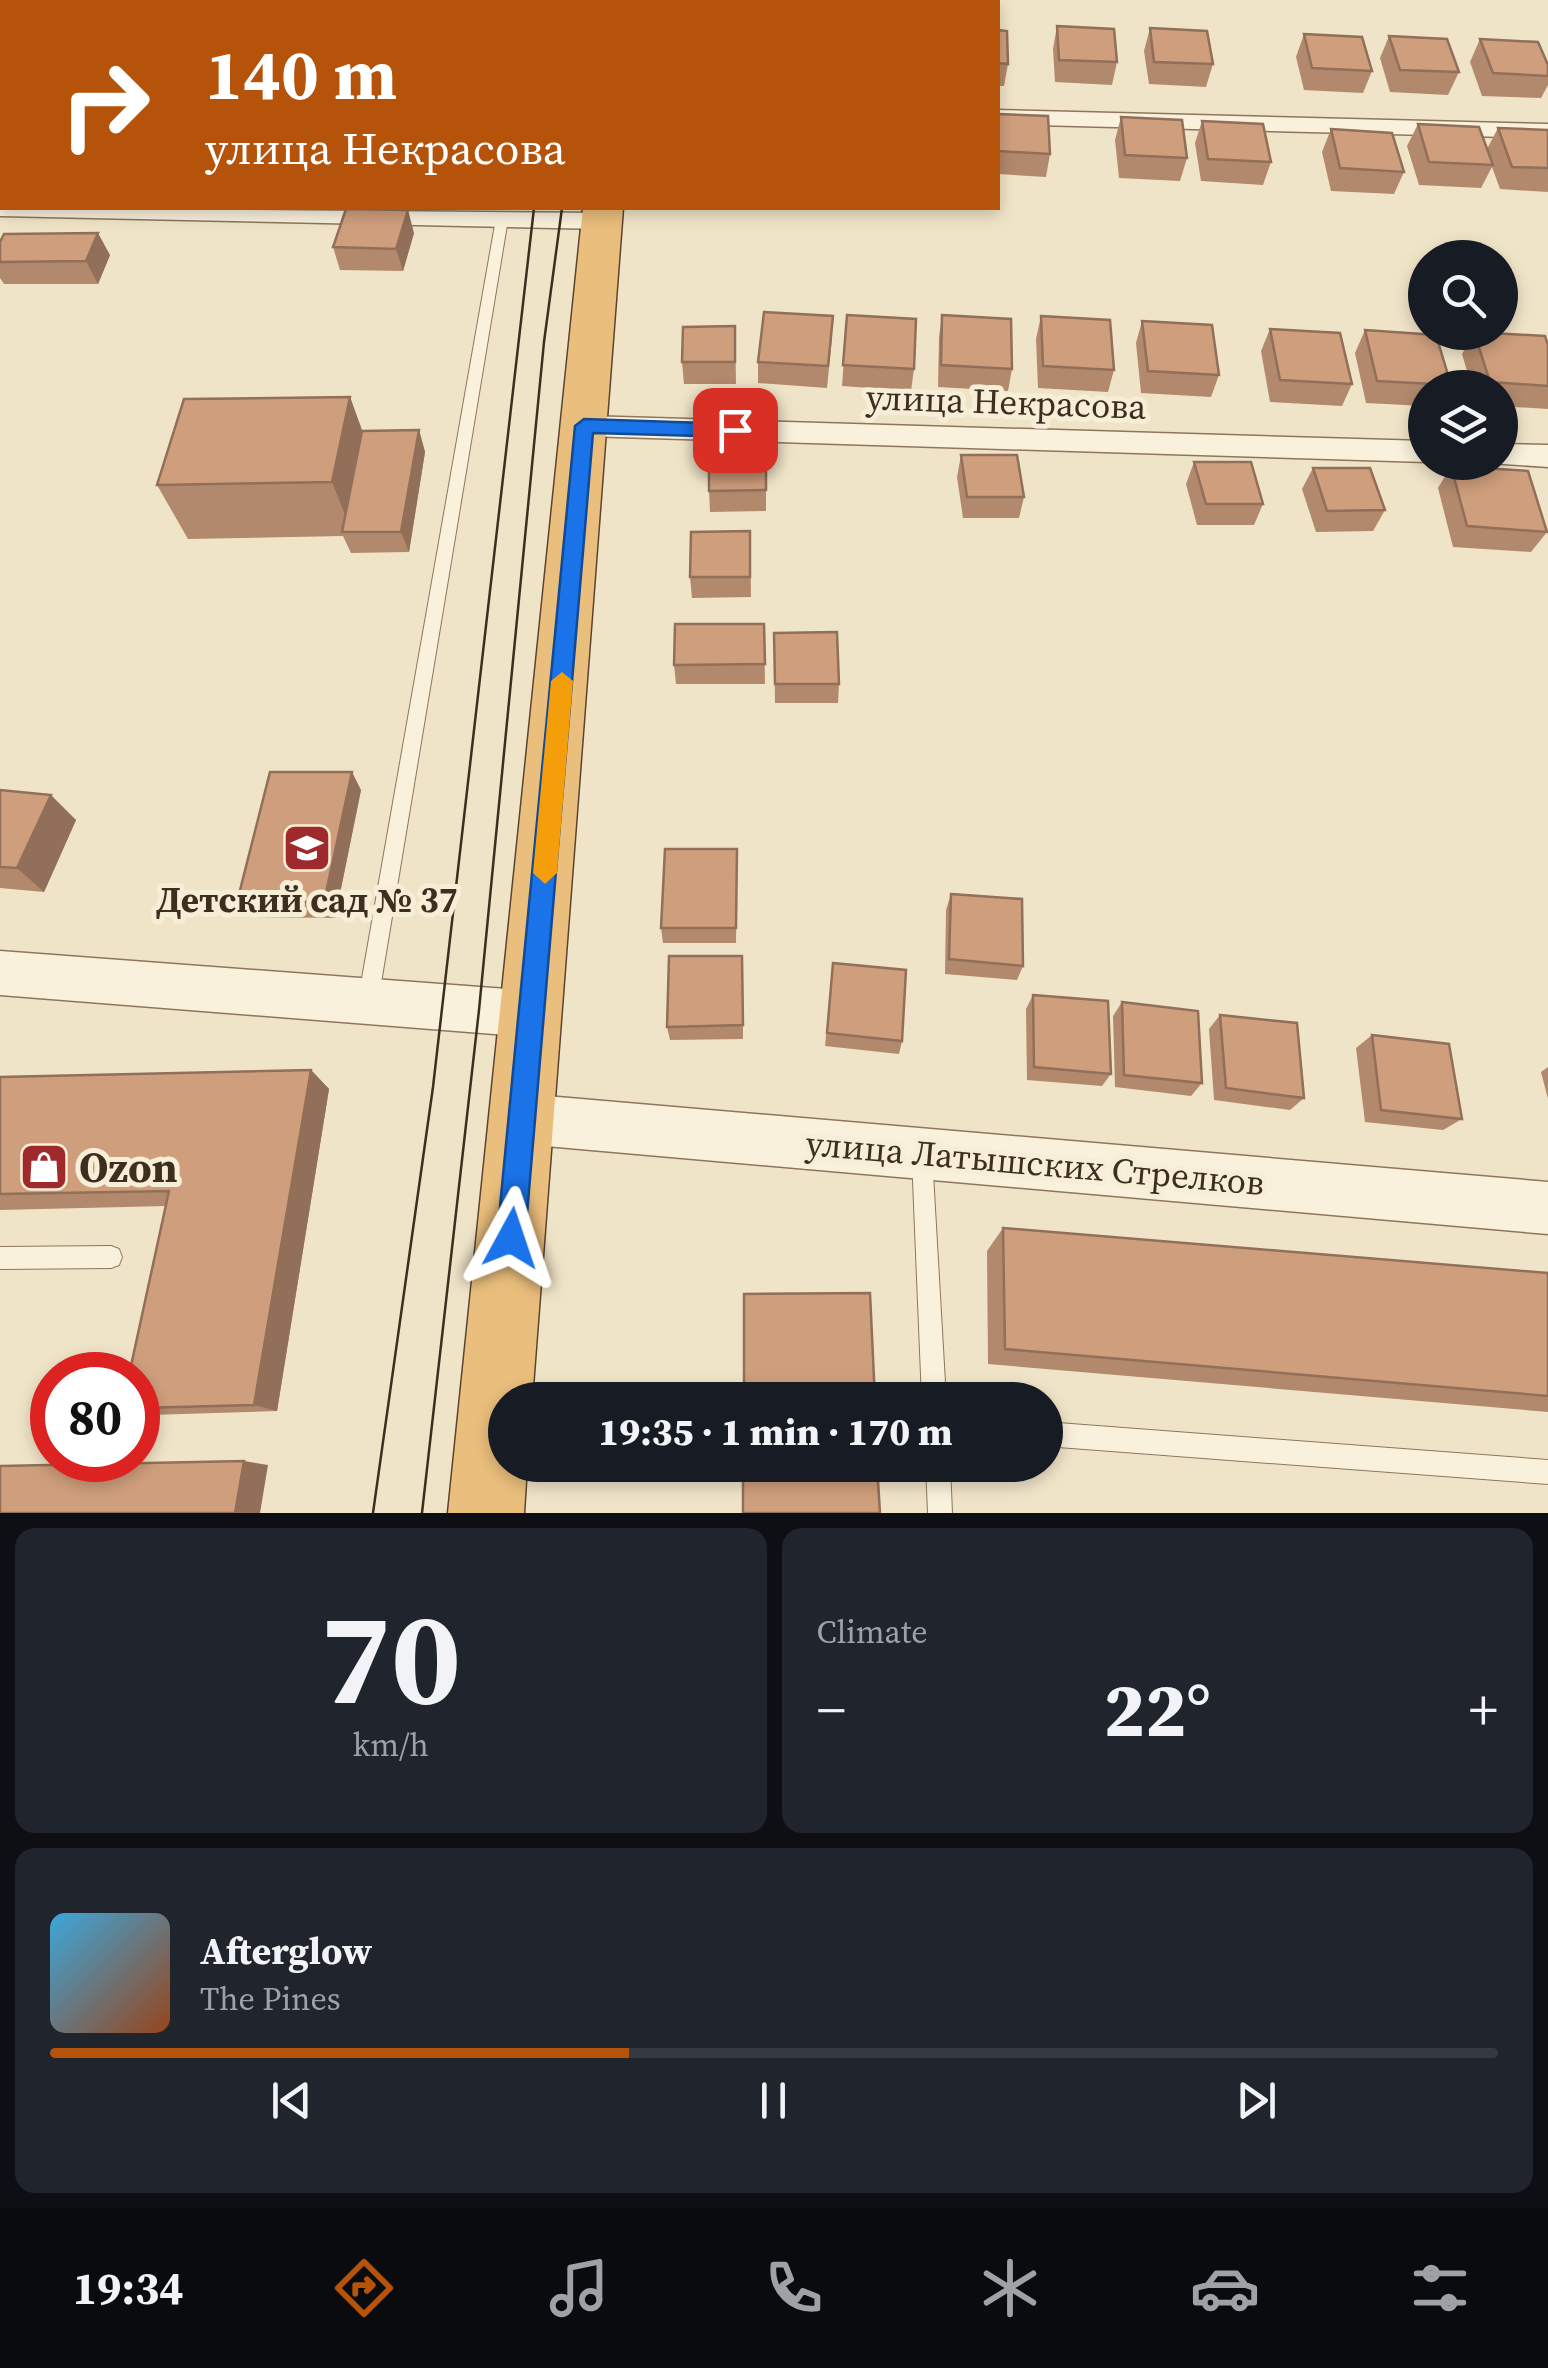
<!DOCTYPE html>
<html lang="en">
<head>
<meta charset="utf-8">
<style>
  body { margin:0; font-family:"Source Serif 4",serif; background:#20242c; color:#f1f3f6; height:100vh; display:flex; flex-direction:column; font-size:38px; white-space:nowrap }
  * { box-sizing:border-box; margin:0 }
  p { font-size:32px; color:#9ea1a6 }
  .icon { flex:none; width:55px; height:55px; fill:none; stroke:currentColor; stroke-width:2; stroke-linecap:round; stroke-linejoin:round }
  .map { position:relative; height:1513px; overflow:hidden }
  .drawer { display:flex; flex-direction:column; gap:15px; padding:15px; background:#0d0f14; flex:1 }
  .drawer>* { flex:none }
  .banner { position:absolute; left:0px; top:0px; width:1000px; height:210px; box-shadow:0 5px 15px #0003; background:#b45309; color:#fff; overflow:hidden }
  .tools { position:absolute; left:1408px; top:240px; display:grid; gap:20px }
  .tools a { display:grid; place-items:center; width:110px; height:110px; border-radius:50%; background:#171b24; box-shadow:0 5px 15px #0003; font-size:50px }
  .speed { position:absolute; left:30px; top:1352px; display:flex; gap:20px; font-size:50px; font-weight:700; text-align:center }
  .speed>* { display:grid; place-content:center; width:130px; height:130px; border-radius:50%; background:#171b24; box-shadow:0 5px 15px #0003; line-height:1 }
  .speed .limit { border:15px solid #d22; background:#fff; color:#111 }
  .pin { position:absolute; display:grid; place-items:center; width:85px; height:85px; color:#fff; margin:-42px; border-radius:20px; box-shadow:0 5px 15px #0006 }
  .me { position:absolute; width:110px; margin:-55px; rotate:5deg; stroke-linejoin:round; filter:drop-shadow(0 0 8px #0008) }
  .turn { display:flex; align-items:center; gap:35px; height:210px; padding:0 40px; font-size:45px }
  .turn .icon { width:130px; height:130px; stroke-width:2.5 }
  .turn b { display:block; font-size:70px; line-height:85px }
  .big { font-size:75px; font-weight:800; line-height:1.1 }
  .drawer .card { flex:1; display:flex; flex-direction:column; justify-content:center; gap:15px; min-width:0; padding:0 35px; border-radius:20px; background:#20242c }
  .drawer .dial { align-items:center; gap:0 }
  .dial b { font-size:130px; line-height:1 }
  .song { display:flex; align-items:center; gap:30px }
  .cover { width:120px; height:120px; border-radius:15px; background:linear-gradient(135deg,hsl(200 70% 55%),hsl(20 70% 35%)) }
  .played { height:10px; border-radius:5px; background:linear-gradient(90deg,#b45309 40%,#363941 40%) }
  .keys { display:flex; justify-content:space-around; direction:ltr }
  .heat { display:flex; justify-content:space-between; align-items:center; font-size:55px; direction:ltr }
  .drawer .tiles { flex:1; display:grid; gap:15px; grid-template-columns:1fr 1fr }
  .card:last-child { grid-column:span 2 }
  .trip { position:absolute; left:488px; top:1382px; width:575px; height:100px; border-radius:50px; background:#171b24; box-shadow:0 5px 15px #0003; font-weight:800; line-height:100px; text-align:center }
  .menu { display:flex; height:160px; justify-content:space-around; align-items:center; background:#090b0e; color:#9ea1a6 }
  .menu .icon { width:70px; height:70px }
  .menu .current { color:#b45309 }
  .menu b { font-size:45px; color:#f1f3f6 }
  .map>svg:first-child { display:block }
</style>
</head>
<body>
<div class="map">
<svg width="1548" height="1513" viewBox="0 0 1548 1513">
  <rect width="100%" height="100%" fill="#f0e4c8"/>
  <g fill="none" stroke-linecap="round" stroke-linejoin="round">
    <g stroke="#8d765c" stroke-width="2">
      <g id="service">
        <polygon points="502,215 508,219 378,1001 375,1008 368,1010 361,1008 358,1001 496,219"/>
        <polygon points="922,1146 929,1149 932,1156 946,1400 922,1400 912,1156 915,1149"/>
        <polygon points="111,1246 119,1249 122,1257 119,1265 111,1268 0,1269 0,1247"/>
        <polygon points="1045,1422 1548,1460 1548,1484 1045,1446"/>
        <polygon points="926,1465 950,1465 952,1513 928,1513"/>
      </g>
    </g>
    <g stroke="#8d765c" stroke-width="3">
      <g id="minor">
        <polygon points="998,110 1548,124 1548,138 998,124"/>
        <polygon points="0,200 2,208 602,213 615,221 602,229 0,216"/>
        <polygon points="585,416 1425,441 1426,462 585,436 575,433 570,426 575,419"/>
        <polygon points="1500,444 1548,445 1548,467 1489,463 1500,462"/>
      </g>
    </g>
    <g stroke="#8d765c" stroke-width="3">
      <g id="tertiary">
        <polygon points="0,951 533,991 550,998 557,1014 550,1030 533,1037 0,995"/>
        <polygon points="523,1094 1548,1182 1548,1234 523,1144 505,1137 498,1119 505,1101"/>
      </g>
    </g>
    <g stroke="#5b4430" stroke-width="3">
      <g id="trunk">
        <rect x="603" y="0" width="34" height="2"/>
        <polygon points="583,208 623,208 532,1400 505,1400 505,1465 527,1465 524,1513 448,1513"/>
      </g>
    </g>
    <use href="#service" fill="#faf1dc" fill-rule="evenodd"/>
    <use href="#minor" fill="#faf1dc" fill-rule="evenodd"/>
    <use href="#tertiary" fill="#faf1dc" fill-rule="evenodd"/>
    <use href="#trunk" fill="#eabe7c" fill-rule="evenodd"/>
    <g stroke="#3d2e20" stroke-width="2.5">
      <polyline points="373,1513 433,1087 534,208"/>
      <polyline points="422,1513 479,1010 544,342 562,208"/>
    </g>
  </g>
  <g fill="#b2896c">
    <rect x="429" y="0" width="52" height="2"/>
    <polygon points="1057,26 1117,62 1112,85 1055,82 1053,49"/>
    <polygon points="1150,28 1213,64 1206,87 1149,84 1144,51"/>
    <polygon points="998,30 1008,64 1004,86 998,86"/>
    <polygon points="1304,34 1372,71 1363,93 1304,90 1296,57"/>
    <polygon points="1389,36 1459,72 1448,95 1390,92 1380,58"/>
    <polygon points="1480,39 1548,65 1548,85 1541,98 1482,96 1470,62"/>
    <polygon points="998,114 1050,154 1046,177 998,174"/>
    <polygon points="1121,117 1187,158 1180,181 1119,178 1115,140"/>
    <polygon points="1202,121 1271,162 1263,185 1201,181 1195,143"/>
    <polygon points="1418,124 1487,149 1498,128 1548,130 1548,192 1500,189 1492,167 1481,188 1419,185 1407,146"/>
    <polygon points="1331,129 1404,172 1394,194 1331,191 1322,152"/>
    <polygon points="414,233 403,271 340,270 333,247"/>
    <polygon points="0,242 110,255 98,284 4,284 0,278"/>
    <polygon points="847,315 914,369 911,391 842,386"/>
    <polygon points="942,315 1012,369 1008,391 938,387 939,337"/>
    <polygon points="1041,316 1114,370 1108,392 1038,388 1036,339"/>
    <polygon points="1142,321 1219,375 1211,397 1141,393 1136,343"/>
    <polygon points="735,326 736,384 684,384 682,362"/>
    <polygon points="1270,329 1352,384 1342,406 1270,402 1261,351"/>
    <polygon points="1365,330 1451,385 1449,388 1425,388 1425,406 1366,403 1355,353"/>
    <polygon points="1474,332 1548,345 1548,409 1500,406 1500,388 1472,388 1462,354"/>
    <polygon points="832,338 827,388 758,383 758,362"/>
    <polygon points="350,397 362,431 419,430 425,452 409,552 351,553 343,536 188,539 157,485"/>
    <polygon points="766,448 766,511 710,512 709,491"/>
    <polygon points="961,455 1024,497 1019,518 963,518 957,477"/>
    <polygon points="1194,462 1263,504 1254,525 1197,525 1186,484"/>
    <polygon points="1451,466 1547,532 1531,552 1453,547 1438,488"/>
    <polygon points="1313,468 1385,510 1373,531 1316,532 1302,489"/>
    <polygon points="750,531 751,597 692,598 690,577"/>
    <polygon points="764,624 765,684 676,684 674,665"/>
    <polygon points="774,633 839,684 838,703 775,703"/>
    <polygon points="0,790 76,820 44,892 0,888"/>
    <polygon points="361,790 335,918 250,917 237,902"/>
    <polygon points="737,866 736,943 663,943 661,928"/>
    <polygon points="951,894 1023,966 1017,980 945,974 946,910"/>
    <polygon points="833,963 902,1041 899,1054 825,1046"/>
    <polygon points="743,970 743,1039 670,1040 667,1027"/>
    <polygon points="1033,995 1111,1074 1102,1086 1027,1080 1026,1009"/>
    <polygon points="1122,1002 1202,1083 1191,1096 1115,1087 1113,1016"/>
    <polygon points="1220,1015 1304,1098 1290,1110 1214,1100 1209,1029"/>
    <polygon points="1372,1035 1462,1119 1443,1130 1365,1122 1356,1048"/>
    <polygon points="1548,1067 1548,1099 1541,1072"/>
    <polygon points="311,1070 329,1089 277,1411 150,1415 138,1412 138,1375 166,1206 0,1210 0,1077"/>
    <polygon points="1003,1228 1548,1273 1548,1412 988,1364 987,1251"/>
  </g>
  <g fill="#916f58">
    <polygon points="96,0 119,0 117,2 94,2"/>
    <polygon points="228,0 247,0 246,2 226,2"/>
    <polygon points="408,210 414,233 403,271 396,249"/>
    <polygon points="98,233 110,255 98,284 86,261"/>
    <polygon points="350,397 370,452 352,532 332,482"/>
    <polygon points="419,430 425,452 409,552 401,532"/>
    <polygon points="352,772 361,790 335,918 324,902"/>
    <polygon points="51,795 76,820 44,892 17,868"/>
    <polygon points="311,1070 329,1089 277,1411 254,1405"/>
    <polygon points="244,1461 268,1465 260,1513 235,1513"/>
  </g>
  <g fill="#cf9f7d" stroke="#916f58" stroke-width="2.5">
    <polygon points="45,0 96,0 94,2 43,2"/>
    <polygon points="178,0 228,0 226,2 176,2"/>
    <polygon points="314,0 353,0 352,2 313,2"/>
    <polygon points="1057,26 1114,29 1117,62 1059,60"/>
    <polygon points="1150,28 1207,31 1213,64 1154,62"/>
    <polygon points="998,30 1007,31 1008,64 998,63"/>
    <polygon points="1304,34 1362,37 1372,71 1312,68"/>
    <polygon points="1389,36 1447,39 1459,72 1400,70"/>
    <polygon points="1480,39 1538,42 1548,65 1548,76 1493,73"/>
    <polygon points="998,114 1048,116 1050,154 998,151"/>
    <polygon points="1121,117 1182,120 1187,158 1125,155"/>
    <polygon points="1202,121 1263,124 1271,162 1208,159"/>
    <polygon points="1418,124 1479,127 1493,165 1429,162"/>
    <polygon points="1498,128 1548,130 1548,168 1512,167"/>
    <polygon points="1331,129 1392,133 1404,172 1340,168"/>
    <polygon points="346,209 408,210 396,249 333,247"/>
    <polygon points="98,233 86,261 0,262 0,242 4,234"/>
    <polygon points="764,312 833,316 828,366 758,362"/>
    <polygon points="847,315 916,319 914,369 843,365"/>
    <polygon points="942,315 1011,319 1012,369 941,365"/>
    <polygon points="1041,316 1110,320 1114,370 1043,366"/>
    <polygon points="1142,321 1212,325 1219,375 1148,371"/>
    <polygon points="735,326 735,362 682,362 683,327"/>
    <polygon points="1270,329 1340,333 1352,384 1280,380"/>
    <polygon points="1365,330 1436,335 1451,385 1377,381"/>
    <polygon points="1474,332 1545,336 1548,345 1548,386 1490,382"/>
    <polygon points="350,397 332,482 157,485 184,399"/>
    <polygon points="419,430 401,532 342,532 362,431"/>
    <polygon points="766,448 766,490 709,491 709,449"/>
    <polygon points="961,455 1017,455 1024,497 967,497"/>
    <polygon points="1194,462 1251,462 1263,504 1206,504"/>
    <polygon points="1451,466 1528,471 1547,532 1467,526"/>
    <polygon points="1313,468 1370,468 1385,510 1327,511"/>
    <polygon points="750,531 750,577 690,577 691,532"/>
    <polygon points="675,624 764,624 765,664 674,665"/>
    <polygon points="837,632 839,684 775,684 774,633"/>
    <polygon points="270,772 352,772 324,902 237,902"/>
    <polygon points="0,790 51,795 17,868 0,867"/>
    <polygon points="665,849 737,849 736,928 661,928"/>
    <polygon points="951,894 1022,899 1023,966 949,959"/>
    <polygon points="669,956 742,956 743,1025 667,1027"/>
    <polygon points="833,963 906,970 902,1041 827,1033"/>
    <polygon points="1033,995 1108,1001 1111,1074 1034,1067"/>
    <polygon points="1122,1002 1198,1011 1202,1083 1124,1075"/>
    <polygon points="1220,1015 1297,1023 1304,1098 1226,1088"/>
    <polygon points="1372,1035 1449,1044 1462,1119 1381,1110"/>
    <polygon points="311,1070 254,1405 138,1408 138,1375 129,1375 169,1191 0,1194 0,1077"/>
    <polygon points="1003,1228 1548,1273 1548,1396 1005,1349"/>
    <polygon points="870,1293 875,1400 744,1400 744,1294"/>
    <polygon points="244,1461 235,1513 0,1513 0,1466"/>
    <polygon points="743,1465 877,1465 880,1513 743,1513"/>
  </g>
  <polygon fill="#1a73e8" stroke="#114b97" stroke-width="2.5" points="584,419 735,424 745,430 735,437 593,433 525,1238 521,1248 511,1252 501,1248 497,1238 575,426"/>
  <polygon fill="#f59e0b" points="562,672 573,681 557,873 545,884 533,873 551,681"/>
  <defs>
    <g id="school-square" transform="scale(2.5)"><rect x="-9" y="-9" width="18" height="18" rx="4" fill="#9e2a2b" stroke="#f7eed8"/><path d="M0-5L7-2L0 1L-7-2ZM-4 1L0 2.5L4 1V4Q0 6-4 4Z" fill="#fff"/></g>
    <g id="shop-square" transform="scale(2.5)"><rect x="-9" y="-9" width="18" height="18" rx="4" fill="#9e2a2b" stroke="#f7eed8"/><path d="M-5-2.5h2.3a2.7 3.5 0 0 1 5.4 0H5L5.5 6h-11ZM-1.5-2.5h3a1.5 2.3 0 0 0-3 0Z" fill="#fff"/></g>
  </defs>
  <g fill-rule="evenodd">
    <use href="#school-square" x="307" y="848"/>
    <use href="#shop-square" x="44" y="1167"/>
  </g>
  <g text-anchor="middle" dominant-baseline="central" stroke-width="10" stroke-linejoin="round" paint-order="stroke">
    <g font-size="35" fill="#3d2e20" stroke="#f7eed8">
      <text transform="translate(1006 402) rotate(2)">улица Некрасова</text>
      <text transform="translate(1035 1163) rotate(5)">улица Латышских Стрелков</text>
    </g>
    <g font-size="35" font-weight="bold" fill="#3d2e20" stroke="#f7eed8">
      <text x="307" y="900">Детский сад № 37</text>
    </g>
    <g font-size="42" font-weight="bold" fill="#3d2e20" stroke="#f7eed8" text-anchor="start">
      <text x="79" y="1167">Ozon</text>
    </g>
  </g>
</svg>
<div class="tools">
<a><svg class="icon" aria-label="search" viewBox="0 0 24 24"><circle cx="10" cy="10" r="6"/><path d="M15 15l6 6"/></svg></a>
<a><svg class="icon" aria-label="layers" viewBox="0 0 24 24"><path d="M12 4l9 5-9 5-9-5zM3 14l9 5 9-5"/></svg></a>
</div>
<div class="speed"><div class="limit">80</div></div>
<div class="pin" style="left:735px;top:430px;background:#d93025"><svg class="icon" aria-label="arrive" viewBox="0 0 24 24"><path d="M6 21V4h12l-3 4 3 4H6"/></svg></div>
<svg class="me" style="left:511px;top:1238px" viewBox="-20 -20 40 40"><path d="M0-17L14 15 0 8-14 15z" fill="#1a73e8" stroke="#fff" stroke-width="4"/></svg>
<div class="trip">19:35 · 1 min · 170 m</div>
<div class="banner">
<div class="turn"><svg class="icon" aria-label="right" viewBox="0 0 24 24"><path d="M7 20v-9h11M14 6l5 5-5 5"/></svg><div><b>140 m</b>улица Некрасова</div></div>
</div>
</div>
<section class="drawer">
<div class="tiles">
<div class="card dial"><b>70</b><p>km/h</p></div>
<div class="card"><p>Climate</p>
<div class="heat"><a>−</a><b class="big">22°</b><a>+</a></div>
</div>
<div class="card">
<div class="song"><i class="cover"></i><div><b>Afterglow</b><p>The Pines</p></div></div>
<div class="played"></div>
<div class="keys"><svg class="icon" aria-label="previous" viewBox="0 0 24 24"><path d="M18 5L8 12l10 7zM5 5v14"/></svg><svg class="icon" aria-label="pause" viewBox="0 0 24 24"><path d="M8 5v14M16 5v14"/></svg><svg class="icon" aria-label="next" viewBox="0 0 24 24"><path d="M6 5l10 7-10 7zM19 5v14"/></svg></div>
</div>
</div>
</section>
<nav class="menu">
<b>19:34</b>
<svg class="icon current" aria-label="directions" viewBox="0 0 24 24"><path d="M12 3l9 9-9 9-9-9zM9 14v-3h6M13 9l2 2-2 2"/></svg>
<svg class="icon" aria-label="music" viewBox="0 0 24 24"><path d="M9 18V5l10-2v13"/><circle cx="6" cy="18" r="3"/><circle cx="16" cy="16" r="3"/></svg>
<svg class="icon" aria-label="phone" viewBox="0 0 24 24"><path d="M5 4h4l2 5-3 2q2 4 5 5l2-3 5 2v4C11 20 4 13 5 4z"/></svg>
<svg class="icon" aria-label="climate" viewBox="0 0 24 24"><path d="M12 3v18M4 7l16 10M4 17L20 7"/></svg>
<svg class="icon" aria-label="car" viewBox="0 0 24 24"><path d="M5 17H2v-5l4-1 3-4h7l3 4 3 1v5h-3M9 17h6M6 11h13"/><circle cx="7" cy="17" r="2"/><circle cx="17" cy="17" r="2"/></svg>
<svg class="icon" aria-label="filters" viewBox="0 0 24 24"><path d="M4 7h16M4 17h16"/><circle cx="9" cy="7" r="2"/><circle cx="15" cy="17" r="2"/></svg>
</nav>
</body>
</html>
